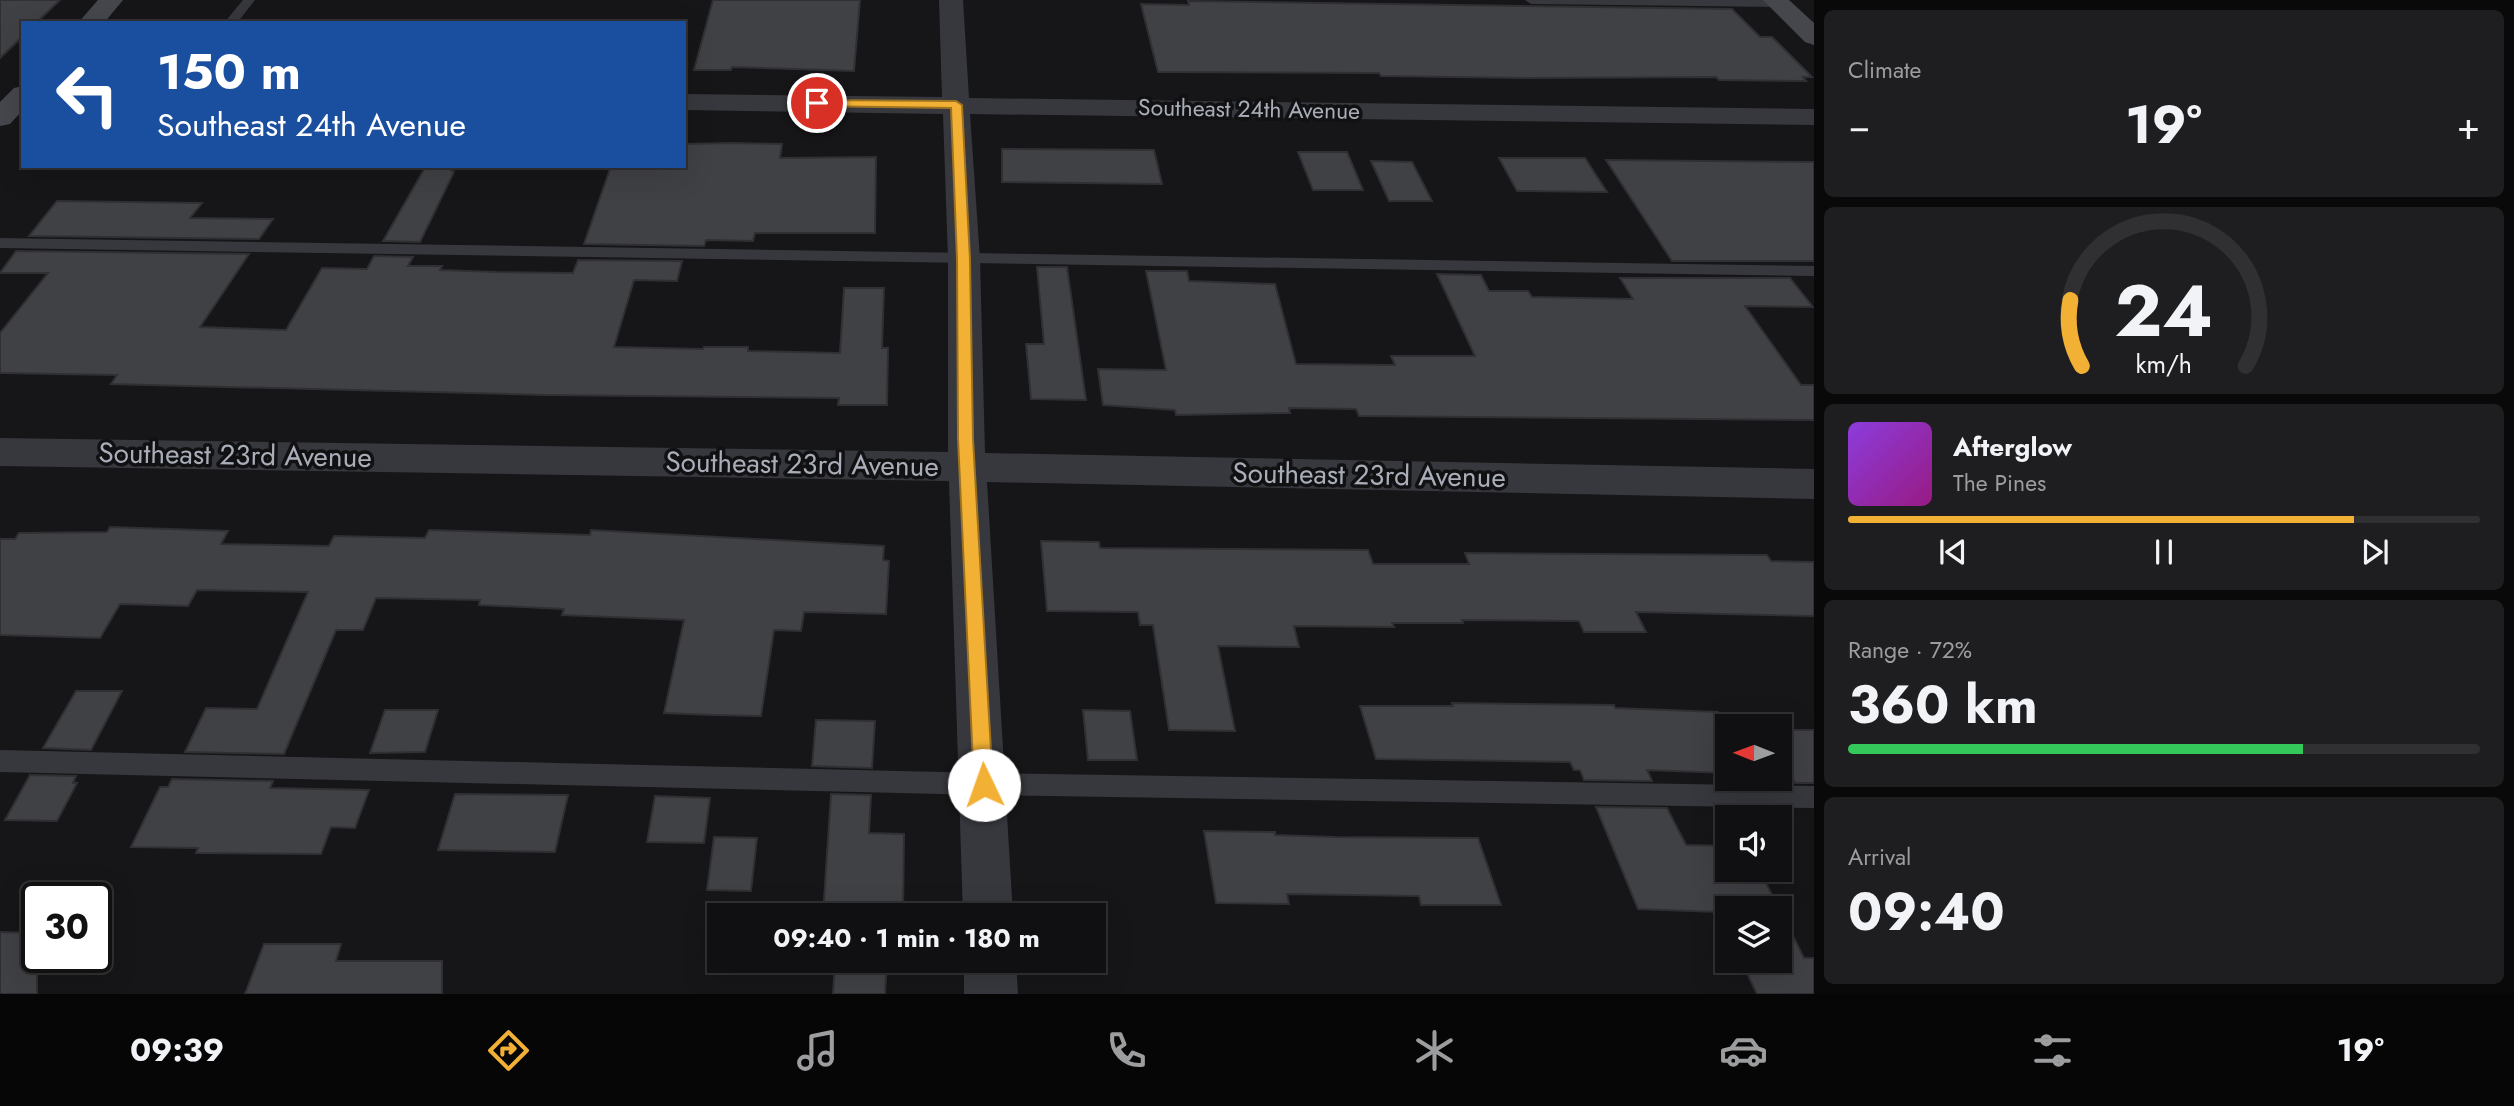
<!DOCTYPE html>
<html lang="en">
<head>
<meta charset="utf-8">
<style>
  body { margin:0; font-family:Jost,sans-serif; background:#1e1e20; color:#f1f3f6; height:100vh; display:flex; flex-direction:column; font-size:26px; white-space:nowrap }
  * { box-sizing:border-box; margin:0 }
  p { font-size:23px; color:#9c9d9f }
  .icon { flex:none; width:38px; height:38px; fill:none; stroke:currentColor; stroke-width:2; stroke-linecap:round; stroke-linejoin:round }
  .map { position:relative; flex:1; overflow:hidden }
  .drawer { display:flex; flex-direction:column; gap:10px; padding:10px; background:#09090a; width:700px }
  .drawer>* { flex:none }
  .guide { position:absolute; left:21px; top:21px; width:665px; height:147px; border-radius:0px; box-shadow:0 7px 28px #0002,0 0 0 2px #303032; background:#1a4fa0; color:#fff; overflow:hidden }
  .needle { width:46px; rotate:271deg }
  .controls { position:absolute; left:1715px; top:714px; display:grid; gap:14px }
  .controls a { display:grid; place-items:center; width:77px; height:77px; border-radius:0px; background:#101012; box-shadow:0 7px 28px #0002,0 0 0 2px #303032; font-size:35px }
  .speed { position:absolute; left:21px; top:882px; display:flex; gap:14px; font-size:35px; font-weight:700; text-align:center }
  .speed>* { display:grid; place-content:center; width:91px; height:91px; border-radius:50%; background:#101012; box-shadow:0 7px 28px #0002,0 0 0 2px #303032; line-height:1 }
  .speed .limit { border:4px solid #111; border-radius:10px; background:#fff; color:#111 }
  .pin { position:absolute; display:grid; place-items:center; width:60px; height:60px; color:#fff; margin:-30px; border:4px solid #fff; border-radius:50%; box-shadow:0 2px 7px #0007 }
  .me { position:absolute; width:77px; margin:-38px; rotate:357deg; stroke-linejoin:round; filter:drop-shadow(0 0 5px #0008) }
  .turn { display:flex; align-items:center; gap:24px; height:147px; padding:0 21px; font-size:32px }
  .turn .icon { width:91px; height:91px; stroke-width:2.5 }
  .turn b { display:block; font-size:49px; line-height:60px }
  .big { font-size:52px; font-weight:700; line-height:1.1 }
  .drawer .card { flex:1; display:flex; flex-direction:column; justify-content:center; gap:10px; min-width:0; padding:0 24px; border-radius:10px; background:#1e1e20 }
  .drawer .dial { align-items:center; gap:0 }
  .dial svg { height:182px; overflow:visible; fill:none; stroke:#303032; stroke-width:7; stroke-linecap:round; text-anchor:middle }
  .dial text { fill:#f1f3f6; stroke:none }
  .song { display:flex; align-items:center; gap:21px }
  .cover { width:84px; height:84px; border-radius:10px; background:linear-gradient(135deg,hsl(270 70% 55%),hsl(310 70% 35%)) }
  .played { height:7px; border-radius:4px; background:linear-gradient(90deg,#f2b134 80%,#303032 80%) }
  .keys { display:flex; justify-content:space-around; direction:ltr }
  .heat { display:flex; justify-content:space-between; align-items:center; font-size:38px; direction:ltr }
  .charge { height:10px; border-radius:5px; background:linear-gradient(90deg,#34c759 72%,#303032 0) }
  .trip { position:absolute; left:707px; top:903px; width:399px; height:70px; border-radius:0px; background:#101012; box-shadow:0 7px 28px #0002,0 0 0 2px #303032; font-weight:700; line-height:70px; text-align:center }
  .dock { display:flex; height:112px; justify-content:space-around; align-items:center; background:#060607; color:#9c9d9f }
  .dock .icon { width:49px; height:49px }
  .dock .current { color:#f2b134 }
  .dock b { font-size:32px; color:#f1f3f6 }
  main { display:flex; flex:1; min-height:0 }
  .map>svg:first-child { display:block }
</style>
</head>
<body>
<main>
<div class="map">
<svg width="1814" height="994" viewBox="0 0 1814 994">
  <rect width="100%" height="100%" fill="#161618"/>
  <g fill="#404145" stroke="#303034" stroke-width="2">
    <polygon points="0,0 60,0 36,23 23,23 23,36 0,58"/>
    <polygon points="713,0 860,0 854,71 732,67 731,70 694,70"/>
    <polygon points="1188,1 1732,9 1760,37 1772,37 1812,77 1803,77 1806,81 1719,80 1716,77 1528,78 1381,76 1379,73 1158,72 1141,4 1189,5"/>
    <polygon points="732,143 782,144 780,158 876,157 875,233 755,233 753,241 706,240 704,246 584,244 611,166 684,166 684,144"/>
    <polygon points="1002,149 1154,150 1162,184 1002,182"/>
    <polygon points="1298,152 1347,152 1363,190 1313,190"/>
    <polygon points="1499,158 1585,158 1607,192 1517,191"/>
    <polygon points="1606,160 1814,162 1814,261 1672,261"/>
    <polygon points="1371,161 1412,162 1432,201 1389,201"/>
    <polygon points="426,166 444,166 454,172 420,242 383,241"/>
    <polygon points="57,201 202,203 190,218 273,219 259,239 29,236"/>
    <polygon points="16,251 249,254 200,327 286,330 322,268 367,269 374,256 413,257 408,266 442,266 440,270 496,272 573,273 578,260 682,261 677,281 634,280 614,347 703,349 704,347 748,347 748,351 840,353 844,288 884,288 882,348 888,348 887,405 838,405 839,398 545,395 111,384 117,375 0,373 0,333 48,273 0,273"/>
    <polygon points="1037,267 1067,267 1086,400 1031,399 1026,344 1044,344"/>
    <polygon points="1146,271 1187,271 1189,281 1275,284 1296,364 1395,365 1391,356 1475,356 1437,274 1481,275 1489,291 1528,291 1532,297 1633,299 1620,278 1790,278 1813,307 1745,306 1801,385 1814,385 1814,420 1359,416 1356,409 1289,408 1290,413 1176,415 1175,410 1103,405 1098,369 1166,370"/>
    <polygon points="110,527 228,531 221,544 329,546 334,536 425,538 429,530 590,535 591,530 884,546 883,560 889,561 886,614 804,612 801,631 774,630 761,716 713,715 664,713 684,620 562,615 564,609 479,605 480,600 376,598 363,630 336,630 284,754 185,752 206,708 257,709 308,592 197,590 188,606 120,604 100,638 0,635 0,539 15,539 19,533 107,532"/>
    <polygon points="1041,541 1099,542 1100,548 1368,550 1373,564 1469,564 1465,553 1767,555 1771,561 1814,562 1814,616 1636,612 1646,632 1584,632 1579,621 1462,620 1463,623 1392,623 1394,627 1294,626 1299,647 1218,646 1235,731 1169,730 1153,625 1140,625 1138,612 1047,611"/>
    <polygon points="76,691 122,691 91,750 43,748"/>
    <polygon points="1452,703 1614,705 1615,708 1718,712 1727,732 1727,773 1647,770 1652,781 1584,780 1580,770 1574,770 1570,762 1376,759 1360,706 1453,706"/>
    <polygon points="385,710 438,710 425,752 370,753"/>
    <polygon points="1083,710 1130,711 1137,760 1088,760"/>
    <polygon points="816,720 875,721 872,768 812,766"/>
    <polygon points="1780,730 1814,730 1814,783 1795,783 1780,755"/>
    <polygon points="30,775 76,776 73,783 77,783 57,821 5,820"/>
    <polygon points="172,779 273,781 270,788 369,790 355,828 331,827 321,854 196,853 198,848 131,847 160,787 168,787"/>
    <polygon points="455,794 568,795 555,852 438,850"/>
    <polygon points="831,794 871,795 869,833 904,834 903,915 823,915"/>
    <polygon points="655,796 710,798 704,843 647,842"/>
    <polygon points="1596,807 1667,808 1686,845 1727,846 1727,870 1759,870 1779,908 1727,908 1727,930 1719,912 1638,909"/>
    <polygon points="1204,831 1275,832 1275,835 1336,837 1478,838 1501,905 1421,905 1419,896 1287,894 1289,904 1216,903"/>
    <polygon points="714,837 757,838 751,891 707,890"/>
    <polygon points="1780,910 1804,958 1814,958 1814,994 1757,994 1741,961 1780,961"/>
    <polygon points="0,932 37,933 37,994 0,994"/>
    <polygon points="264,944 341,944 336,961 442,961 442,994 245,994"/>
    <polygon points="835,961 887,961 885,994 833,994"/>
  </g>
  <g fill="none" stroke-linecap="round" stroke-linejoin="round">
    <g fill="#37383d" fill-rule="evenodd">
      <polygon points="243,0 255,0 237,23 224,23"/>
      <polygon points="1525,0 1780,0 1784,3 1778,7 1531,4"/>
      <polygon points="0,238 1814,266 1814,276 0,248"/>
      <polygon points="0,750 984,773 1814,786 1814,808 984,795 0,772"/>
    </g>
    <g fill="#37383d" fill-rule="evenodd">
      <polygon points="939,0 963,0 969,98 1814,109 1814,125 970,114 980,259 985,453 1814,469 1814,499 987,482 1013,915 963,915 949,481 0,466 0,438 948,452 948,259 943,114 684,110 684,94 942,97"/>
      <polygon points="964,961 1016,961 1018,994 964,994"/>
    </g>
    <g fill="#45474d" fill-rule="evenodd">
      <polygon points="98,0 123,0 104,23 78,23"/>
      <polygon points="1763,0 1789,0 1814,23 1814,45 1805,42"/>
      <polygon points="23,86 23,110 10,124 0,126 0,102 14,88"/>
    </g>
  </g>
  <polygon fill="#f2b134" stroke="#9d7322" stroke-width="2" points="817,100 956,101 962,105 970,259 973,439 993,785 991,791 984,794 977,791 974,785 958,439 957,259 951,108 813,106 813,101"/>
  <g text-anchor="middle" dominant-baseline="central" stroke-width="7" stroke-linejoin="round" paint-order="stroke">
    <g font-size="23" fill="#a8adb8" stroke="#111113">
      <text transform="translate(1249 109) rotate(1)">Southeast 24th Avenue</text>
    </g>
    <g font-size="28" fill="#a8adb8" stroke="#111113">
      <text transform="translate(235 455) rotate(1)">Southeast 23rd Avenue</text>
      <text transform="translate(802 464) rotate(1)">Southeast 23rd Avenue</text>
      <text transform="translate(1369 475) rotate(1)">Southeast 23rd Avenue</text>
    </g>
  </g>
</svg>
<div class="controls">
<a><svg class="needle" viewBox="-14 -14 28 28"><path d="M0-13l5 13h-10z" fill="#e53935"/><path d="M0 13l5-13h-10z" fill="#9c9d9f"/></svg></a>
<a><svg class="icon" aria-label="sound" viewBox="0 0 24 24"><path d="M4 9h4l5-4v14l-5-4H4zM17 9q2 3 0 6"/></svg></a>
<a><svg class="icon" aria-label="layers" viewBox="0 0 24 24"><path d="M12 4l9 5-9 5-9-5zM3 14l9 5 9-5"/></svg></a>
</div>
<div class="speed"><div class="limit">30</div></div>
<div class="pin" style="left:817px;top:103px;background:#d93025"><svg class="icon" aria-label="arrive" viewBox="0 0 24 24"><path d="M6 21V4h12l-3 4 3 4H6"/></svg></div>
<svg class="me" style="left:984px;top:785px" viewBox="-20 -20 40 40"><circle r="19" fill="#fff"/><path d="M0-13L10 11 0 6-10 11z" fill="#f2b134"/></svg>
<div class="trip">09:40 · 1 min · 180 m</div>
<div class="guide">
<div class="turn"><svg class="icon" aria-label="left" viewBox="0 0 24 24"><path d="M17 20v-9H6M10 6l-5 5 5 5"/></svg><div><b>150 m</b>Southeast 24th Avenue</div></div>
</div>
</div>
<section class="drawer">
<div class="card"><p>Climate</p>
<div class="heat"><a>−</a><b class="big">19°</b><a>+</a></div>
</div>
<div class="card dial"><svg viewBox="0 0 100 80">
<path d="M14 69A42 42 0 1 1 86 69"/>
<path d="M14 69A42 42 0 0 1 9 40" stroke="#f2b134"/>
<text x="50" y="56" font-size="32" font-weight="700">24</text>
<text x="50" y="72" font-size="11">km/h</text>
</svg></div>
<div class="card">
<div class="song"><i class="cover"></i><div><b>Afterglow</b><p>The Pines</p></div></div>
<div class="played"></div>
<div class="keys"><svg class="icon" aria-label="previous" viewBox="0 0 24 24"><path d="M18 5L8 12l10 7zM5 5v14"/></svg><svg class="icon" aria-label="pause" viewBox="0 0 24 24"><path d="M8 5v14M16 5v14"/></svg><svg class="icon" aria-label="next" viewBox="0 0 24 24"><path d="M6 5l10 7-10 7zM19 5v14"/></svg></div>
</div>
<div class="card"><p>Range · 72%</p><b class="big">360 km</b><div class="charge"></div></div>
<div class="card"><p>Arrival</p><b class="big">09:40</b></div>
</section>
</main>
<nav class="dock">
<b>09:39</b>
<svg class="icon current" aria-label="directions" viewBox="0 0 24 24"><path d="M12 3l9 9-9 9-9-9zM9 14v-3h6M13 9l2 2-2 2"/></svg>
<svg class="icon" aria-label="music" viewBox="0 0 24 24"><path d="M9 18V5l10-2v13"/><circle cx="6" cy="18" r="3"/><circle cx="16" cy="16" r="3"/></svg>
<svg class="icon" aria-label="phone" viewBox="0 0 24 24"><path d="M5 4h4l2 5-3 2q2 4 5 5l2-3 5 2v4C11 20 4 13 5 4z"/></svg>
<svg class="icon" aria-label="climate" viewBox="0 0 24 24"><path d="M12 3v18M4 7l16 10M4 17L20 7"/></svg>
<svg class="icon" aria-label="car" viewBox="0 0 24 24"><path d="M5 17H2v-5l4-1 3-4h7l3 4 3 1v5h-3M9 17h6M6 11h13"/><circle cx="7" cy="17" r="2"/><circle cx="17" cy="17" r="2"/></svg>
<svg class="icon" aria-label="filters" viewBox="0 0 24 24"><path d="M4 7h16M4 17h16"/><circle cx="9" cy="7" r="2"/><circle cx="15" cy="17" r="2"/></svg>
<b>19°</b>
</nav>
</body>
</html>
